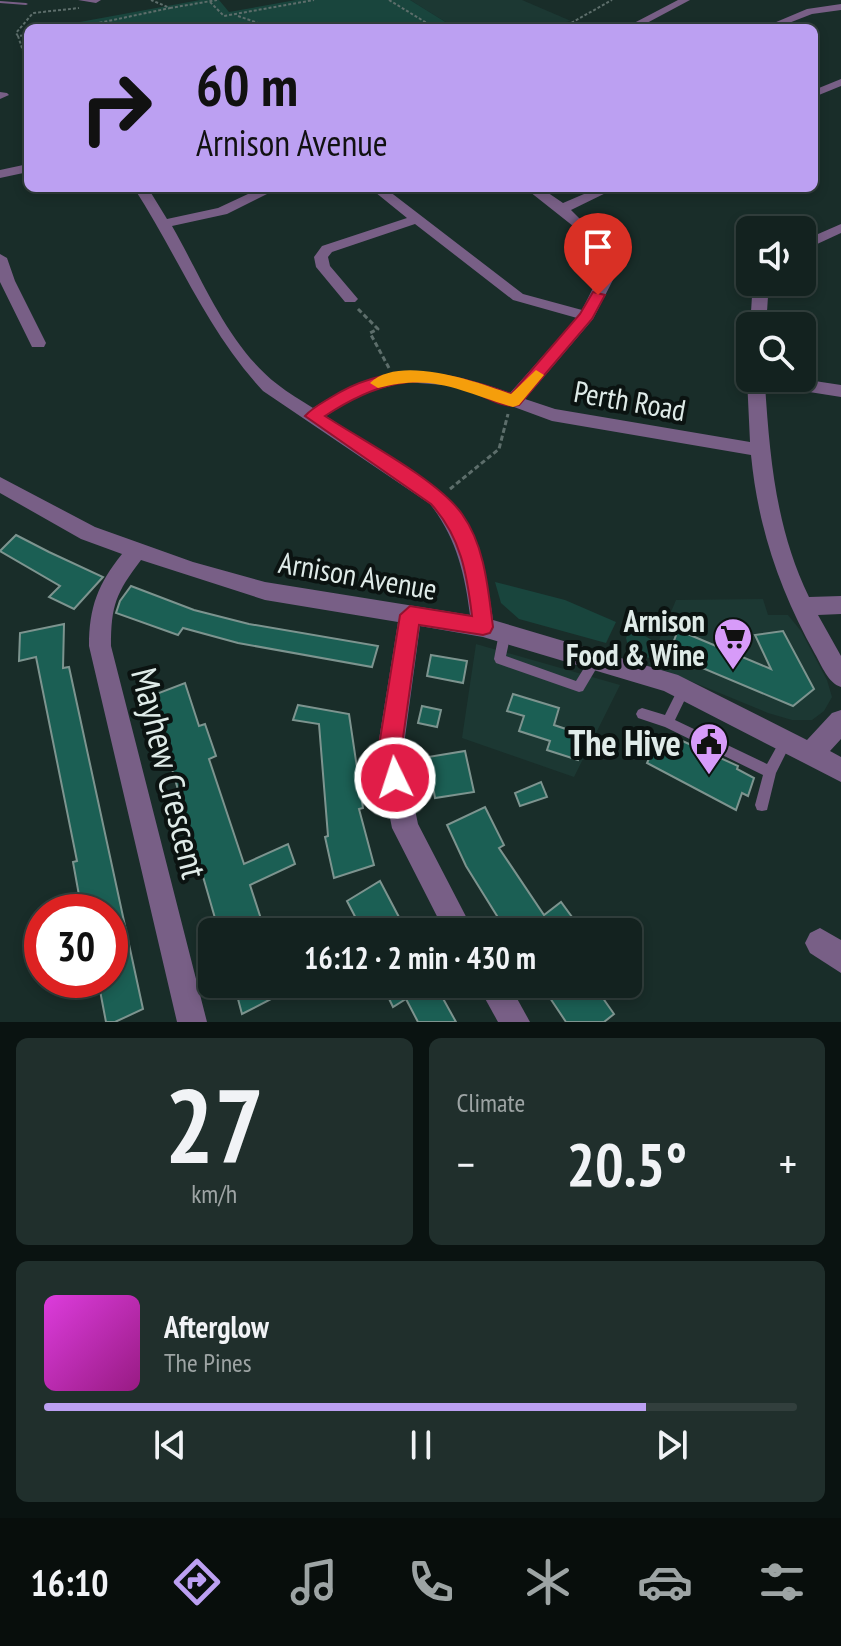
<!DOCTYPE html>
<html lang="en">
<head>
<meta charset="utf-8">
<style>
  body { margin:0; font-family:"PT Sans Narrow",sans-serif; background:#202f2c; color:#f1f3f6; height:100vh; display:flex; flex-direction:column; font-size:30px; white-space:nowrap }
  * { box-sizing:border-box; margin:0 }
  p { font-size:26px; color:#9da4a4 }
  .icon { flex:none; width:44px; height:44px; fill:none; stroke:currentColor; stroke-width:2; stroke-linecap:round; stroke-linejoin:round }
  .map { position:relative; height:1022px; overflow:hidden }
  .side { display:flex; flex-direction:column; gap:16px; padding:16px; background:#0a1311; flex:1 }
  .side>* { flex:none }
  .top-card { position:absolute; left:24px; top:24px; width:794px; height:168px; border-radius:12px; box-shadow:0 4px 12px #0003,0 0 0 2px #323f3d; background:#bca0f2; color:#111; overflow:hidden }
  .fabs { position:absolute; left:736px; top:216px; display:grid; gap:16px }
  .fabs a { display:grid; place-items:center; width:80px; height:80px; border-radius:12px; background:#13221f; box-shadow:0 4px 12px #0003,0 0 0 2px #323f3d; font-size:40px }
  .speed { position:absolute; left:24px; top:894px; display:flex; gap:16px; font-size:40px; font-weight:700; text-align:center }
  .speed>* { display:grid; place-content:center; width:104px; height:104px; border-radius:50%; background:#13221f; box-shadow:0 4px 12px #0003,0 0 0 2px #323f3d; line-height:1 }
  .speed .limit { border:12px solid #d22; background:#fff; color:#111 }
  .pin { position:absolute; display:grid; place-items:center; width:68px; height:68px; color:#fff; margin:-82px -34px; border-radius:50% 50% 50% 0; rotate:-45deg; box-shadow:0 0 8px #0007 }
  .pin .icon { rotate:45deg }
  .me { position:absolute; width:88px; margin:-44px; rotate:356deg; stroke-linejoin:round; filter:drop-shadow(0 0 6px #0008) }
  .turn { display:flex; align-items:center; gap:28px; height:168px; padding:0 40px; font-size:36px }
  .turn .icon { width:104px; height:104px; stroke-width:2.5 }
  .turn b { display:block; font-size:56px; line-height:68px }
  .big { font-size:60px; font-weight:700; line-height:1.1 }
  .side .tile { flex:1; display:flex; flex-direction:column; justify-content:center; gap:12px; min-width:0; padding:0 28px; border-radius:12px; background:#202f2c }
  .side .dial { align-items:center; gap:0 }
  .dial b { font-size:104px; line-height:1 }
  .song { display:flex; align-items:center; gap:24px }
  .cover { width:96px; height:96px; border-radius:12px; background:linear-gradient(135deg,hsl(300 70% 55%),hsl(310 70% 35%)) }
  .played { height:8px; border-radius:4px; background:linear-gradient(90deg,#bca0f2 80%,#323f3d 80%) }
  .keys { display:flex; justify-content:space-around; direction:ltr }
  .heat { display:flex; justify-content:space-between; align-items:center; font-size:44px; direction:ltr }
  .side .tiles { flex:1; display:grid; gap:16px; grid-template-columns:1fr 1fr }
  .tile:last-child { grid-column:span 2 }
  .trip { position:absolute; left:198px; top:918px; width:444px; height:80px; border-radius:12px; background:#13221f; box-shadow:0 4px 12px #0003,0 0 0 2px #323f3d; font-weight:700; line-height:80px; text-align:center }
  .tab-bar { display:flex; height:128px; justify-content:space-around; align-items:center; background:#080e0c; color:#9da4a4 }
  .tab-bar .icon { width:56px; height:56px }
  .tab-bar .on { color:#bca0f2 }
  .tab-bar b { font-size:36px; color:#f1f3f6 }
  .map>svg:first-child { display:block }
</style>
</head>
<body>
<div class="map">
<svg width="841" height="1022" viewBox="0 0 841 1022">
  <rect width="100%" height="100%" fill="#192d29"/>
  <g fill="#1c3833">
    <polygon points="410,0 522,0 571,21 540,28 455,28"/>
    <polygon points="763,599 768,615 788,615 801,631 827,680 832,697 824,711 812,720 792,720 768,713 649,664 676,600"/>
    <polygon points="476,644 620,685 574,777 462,738"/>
  </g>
  <g fill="#19453d">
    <polygon points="200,0 219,0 229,12 296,0 410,0 455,28 47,28"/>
    <polygon points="495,582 565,600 616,622 606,643 519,619 501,603"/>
    <polygon points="631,628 657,643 651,658 630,655 626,638"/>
  </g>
  <g fill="#1b5f54" stroke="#7d948f" stroke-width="2">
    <polygon points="16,535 49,552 103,577 74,609 49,597 60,586 0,551"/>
    <polygon points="131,586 194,610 249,624 378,646 372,667 238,643 183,628 178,635 116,613 120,601"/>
    <polygon points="64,624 63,668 69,667 143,1009 115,1022 106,1022 98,980 110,980 110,912 82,912 73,862 77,861 36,657 19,661 20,633"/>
    <polygon points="678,630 771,669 755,635 783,631 814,689 793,706 669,654"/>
    <polygon points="431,655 467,661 463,683 427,676"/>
    <polygon points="185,683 199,726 205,724 216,756 209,759 244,864 288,844 295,864 250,885 263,925 249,932 219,932 151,696"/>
    <polygon points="513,694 559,708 554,725 584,735 578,760 547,750 550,741 519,731 524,716 507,711"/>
    <polygon points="298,705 349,714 363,808 359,809 374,865 334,878 325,837 328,836 319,724 293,720"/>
    <polygon points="422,706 441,710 437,727 418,723"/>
    <polygon points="678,739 738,766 737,769 754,778 748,796 742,793 736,810 647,763 654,747 671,755"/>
    <polygon points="465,751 474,792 435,798 428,757"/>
    <polygon points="541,782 547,797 520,806 515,793"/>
    <polygon points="485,807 504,845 499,848 544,915 561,902 583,932 507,932 466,866 447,825"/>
    <polygon points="380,881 401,921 383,932 363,932 347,901"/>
    <polygon points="234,984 300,984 242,1014"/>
    <polygon points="382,984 435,984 456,1022 418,1022 406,999 393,1007"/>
    <polygon points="568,984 593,984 614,1014 604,1022 566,1022 550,998"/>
  </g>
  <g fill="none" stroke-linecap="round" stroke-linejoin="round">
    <g stroke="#5d6e6b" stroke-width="2" stroke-dasharray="3 2" stroke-linecap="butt">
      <polyline points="389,0 435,28"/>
      <polyline points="210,2 224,16 314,0"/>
      <polyline points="170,8 217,0"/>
      <polyline points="238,16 258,23 259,28"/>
      <polyline points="75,28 170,8 151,0"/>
      <polyline points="547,28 571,23 612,0"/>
      <polyline points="28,35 18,36 28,66"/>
      <polyline points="18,36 16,33 33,13 79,8"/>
    </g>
    <g stroke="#5d6e6b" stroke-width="3" stroke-dasharray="5 3" stroke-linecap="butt">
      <polyline points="358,309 378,329 370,333 389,368"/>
      <polyline points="450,489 499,449 508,414"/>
    </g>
    <g fill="#785f86" fill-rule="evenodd">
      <polygon points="0,1 26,3 28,4 26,5 0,3"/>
      <polygon points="505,628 509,630 511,633 506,656 576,681 592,655 596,654 600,655 602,659 583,691 579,692 496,663 494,659 499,633 501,630"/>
      <polygon points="684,684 688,685 690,689 675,720 767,764 782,737 786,735 790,737 792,741 776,773 767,810 762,811 757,810 755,805 763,775 665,727 638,718 636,714 638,710 642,708 665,715 680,685"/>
    </g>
    <g fill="#785f86" fill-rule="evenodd">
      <polygon points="78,0 101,0 96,3"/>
      <polygon points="678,0 690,0 645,24 648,28 638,28 634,23"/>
      <polygon points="841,4 841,10 812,14 776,28 762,28 807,9"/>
      <polygon points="841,79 841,86 814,97 814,90"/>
      <polygon points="0,92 7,93 9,95 0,99"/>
      <polygon points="28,164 28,172 0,178 0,170"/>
      <path d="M 134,188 L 148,188 L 167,219 L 218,208 L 261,188 L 279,188 L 227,214 L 172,226 C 202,278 228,346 277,384 C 288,393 301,400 313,408 C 386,362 430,365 510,393 L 577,318 L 513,300 L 415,224 L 332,252 L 328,257 L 330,266 L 358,299 L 355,302 L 345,302 L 316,267 L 314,257 L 322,246 L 407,218 L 370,188 L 385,188 L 523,294 L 582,310 L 600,274 L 587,245 L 573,226 L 525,188 L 541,188 L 563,203 L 598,188 L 616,188 L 571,210 L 594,233 L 616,274 L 593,319 L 525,399 L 555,409 L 750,442 L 747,378 L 750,374 L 750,378 L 795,378 L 841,385 L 841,397 L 765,385 C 770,459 776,529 809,597 L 841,596 L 841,614 L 818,615 L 841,656 L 841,687 C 828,683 822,666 815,654 C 780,591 758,528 751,455 L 552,421 L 457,386 L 405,382 L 360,394 L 326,416 L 444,494 C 475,531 487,573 493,620 L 678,675 L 807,740 L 832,713 L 841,710 L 841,739 L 830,751 L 841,757 L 841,782 L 664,691 L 483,637 L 420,626 L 403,752 L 418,824 L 474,932 L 445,932 L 392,828 L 377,752 L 398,622 L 265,600 L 141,560 C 116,593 111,605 111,646 L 207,1022 L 177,1022 L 89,646 C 89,607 98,584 122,554 L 81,539 L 0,493 L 0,477 L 95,527 L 193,562 L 265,582 L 470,615 C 465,574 456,537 430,504 L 263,391 C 207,331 178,256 134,188 Z"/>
      <polygon points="841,224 841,233 802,251 802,241"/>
      <polygon points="0,254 7,258 15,281 46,343 44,347 32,347 0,282"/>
      <polygon points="753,282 769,282 766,326 750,326"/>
      <polygon points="820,928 841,940 841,973 810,953 805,943 810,933"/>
      <polygon points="477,984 509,984 530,1022 498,1022"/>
    </g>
  </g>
  <path fill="#e11d48" stroke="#92132f" stroke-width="2" d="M 593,292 L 605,295 L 592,319 L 519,405 C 505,409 485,397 472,391 C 417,370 372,385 325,416 C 363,441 437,479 462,514 C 485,546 488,589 493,627 L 490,633 L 483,635 L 419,625 L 401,752 L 406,778 L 403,786 L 395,789 L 386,786 L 378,752 L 400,615 L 410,606 L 472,616 C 467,574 461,537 431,504 L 305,416 C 312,408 322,403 330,398 C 391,359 447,371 511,394 L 580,314 Z"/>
  <path fill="#f59e0b" d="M 536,370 L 544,375 L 519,405 L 513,407 C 460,392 436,373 378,388 L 370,383 C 400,354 477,382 511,394 Z"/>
  <defs>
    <g id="supermarket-pin" transform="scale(2)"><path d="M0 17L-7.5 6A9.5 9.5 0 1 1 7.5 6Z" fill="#d79bf9" stroke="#0b1311"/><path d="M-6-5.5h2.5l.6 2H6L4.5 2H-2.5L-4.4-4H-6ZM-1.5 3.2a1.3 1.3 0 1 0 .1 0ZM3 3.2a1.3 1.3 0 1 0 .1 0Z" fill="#111"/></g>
    <g id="civic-pin" transform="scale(2)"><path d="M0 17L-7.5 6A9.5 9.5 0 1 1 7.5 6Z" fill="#d79bf9" stroke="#0b1311"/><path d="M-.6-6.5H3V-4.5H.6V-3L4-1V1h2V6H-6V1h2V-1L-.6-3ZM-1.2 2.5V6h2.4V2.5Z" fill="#111"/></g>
  </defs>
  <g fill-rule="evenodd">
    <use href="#supermarket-pin" x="733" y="637"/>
    <use href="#civic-pin" x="709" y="742"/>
  </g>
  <g text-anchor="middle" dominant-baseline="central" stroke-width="8" stroke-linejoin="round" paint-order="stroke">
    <g font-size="30" fill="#dfebe8" stroke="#0b1311">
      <text transform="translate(630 400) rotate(10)">Perth Road</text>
      <text transform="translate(358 575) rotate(10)">Arnison Avenue</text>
    </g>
    <g font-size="30" font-weight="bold" fill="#dfebe8" stroke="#0b1311" text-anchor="end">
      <text x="705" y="620">Arnison<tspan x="705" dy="34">Food &amp; Wine</tspan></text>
    </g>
    <g font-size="36" font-weight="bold" fill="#dfebe8" stroke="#0b1311" text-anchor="end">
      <text x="681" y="742">The Hive</text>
    </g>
    <g font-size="36" fill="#dfebe8" stroke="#0b1311">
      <text transform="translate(170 773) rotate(76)">Mayhew Crescent</text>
    </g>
  </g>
</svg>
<div class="fabs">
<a><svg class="icon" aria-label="sound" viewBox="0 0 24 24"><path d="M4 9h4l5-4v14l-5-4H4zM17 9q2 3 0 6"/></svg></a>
<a><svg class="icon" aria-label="search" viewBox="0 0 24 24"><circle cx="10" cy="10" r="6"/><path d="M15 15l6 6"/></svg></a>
</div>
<div class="speed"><div class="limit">30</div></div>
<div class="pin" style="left:598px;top:295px;background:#d93025"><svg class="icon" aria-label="arrive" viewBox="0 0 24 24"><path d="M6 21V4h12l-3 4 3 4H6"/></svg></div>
<svg class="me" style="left:395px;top:778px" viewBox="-20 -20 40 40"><circle r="17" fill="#e11d48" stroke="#fff" stroke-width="3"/><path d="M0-11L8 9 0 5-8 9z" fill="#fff"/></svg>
<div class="trip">16:12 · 2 min · 430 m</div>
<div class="top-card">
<div class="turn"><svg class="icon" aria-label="right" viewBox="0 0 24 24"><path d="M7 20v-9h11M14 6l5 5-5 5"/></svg><div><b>60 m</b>Arnison Avenue</div></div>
</div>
</div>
<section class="side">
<div class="tiles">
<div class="tile dial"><b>27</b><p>km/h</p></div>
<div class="tile"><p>Climate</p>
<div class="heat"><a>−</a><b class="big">20.5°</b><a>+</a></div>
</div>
<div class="tile">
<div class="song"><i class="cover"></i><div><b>Afterglow</b><p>The Pines</p></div></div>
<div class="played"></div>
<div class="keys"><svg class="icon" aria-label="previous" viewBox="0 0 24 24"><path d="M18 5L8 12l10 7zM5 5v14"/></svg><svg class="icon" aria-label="pause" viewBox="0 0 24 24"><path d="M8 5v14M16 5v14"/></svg><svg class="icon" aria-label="next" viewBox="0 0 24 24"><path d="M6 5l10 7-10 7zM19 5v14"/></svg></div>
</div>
</div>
</section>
<nav class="tab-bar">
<b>16:10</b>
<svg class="icon on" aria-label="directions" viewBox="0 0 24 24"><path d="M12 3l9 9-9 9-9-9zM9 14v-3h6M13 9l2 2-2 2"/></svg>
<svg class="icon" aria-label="music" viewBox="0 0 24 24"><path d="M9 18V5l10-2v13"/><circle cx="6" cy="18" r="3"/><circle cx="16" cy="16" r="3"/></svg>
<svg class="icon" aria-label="phone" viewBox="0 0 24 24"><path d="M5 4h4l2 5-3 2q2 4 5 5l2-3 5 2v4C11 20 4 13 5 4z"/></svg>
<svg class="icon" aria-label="climate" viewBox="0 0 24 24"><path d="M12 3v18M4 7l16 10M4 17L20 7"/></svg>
<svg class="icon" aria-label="car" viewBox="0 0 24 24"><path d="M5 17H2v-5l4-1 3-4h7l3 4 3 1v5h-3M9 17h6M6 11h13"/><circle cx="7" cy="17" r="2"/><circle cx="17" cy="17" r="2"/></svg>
<svg class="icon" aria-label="filters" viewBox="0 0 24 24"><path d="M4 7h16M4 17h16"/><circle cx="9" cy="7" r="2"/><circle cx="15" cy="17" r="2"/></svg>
</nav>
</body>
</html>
